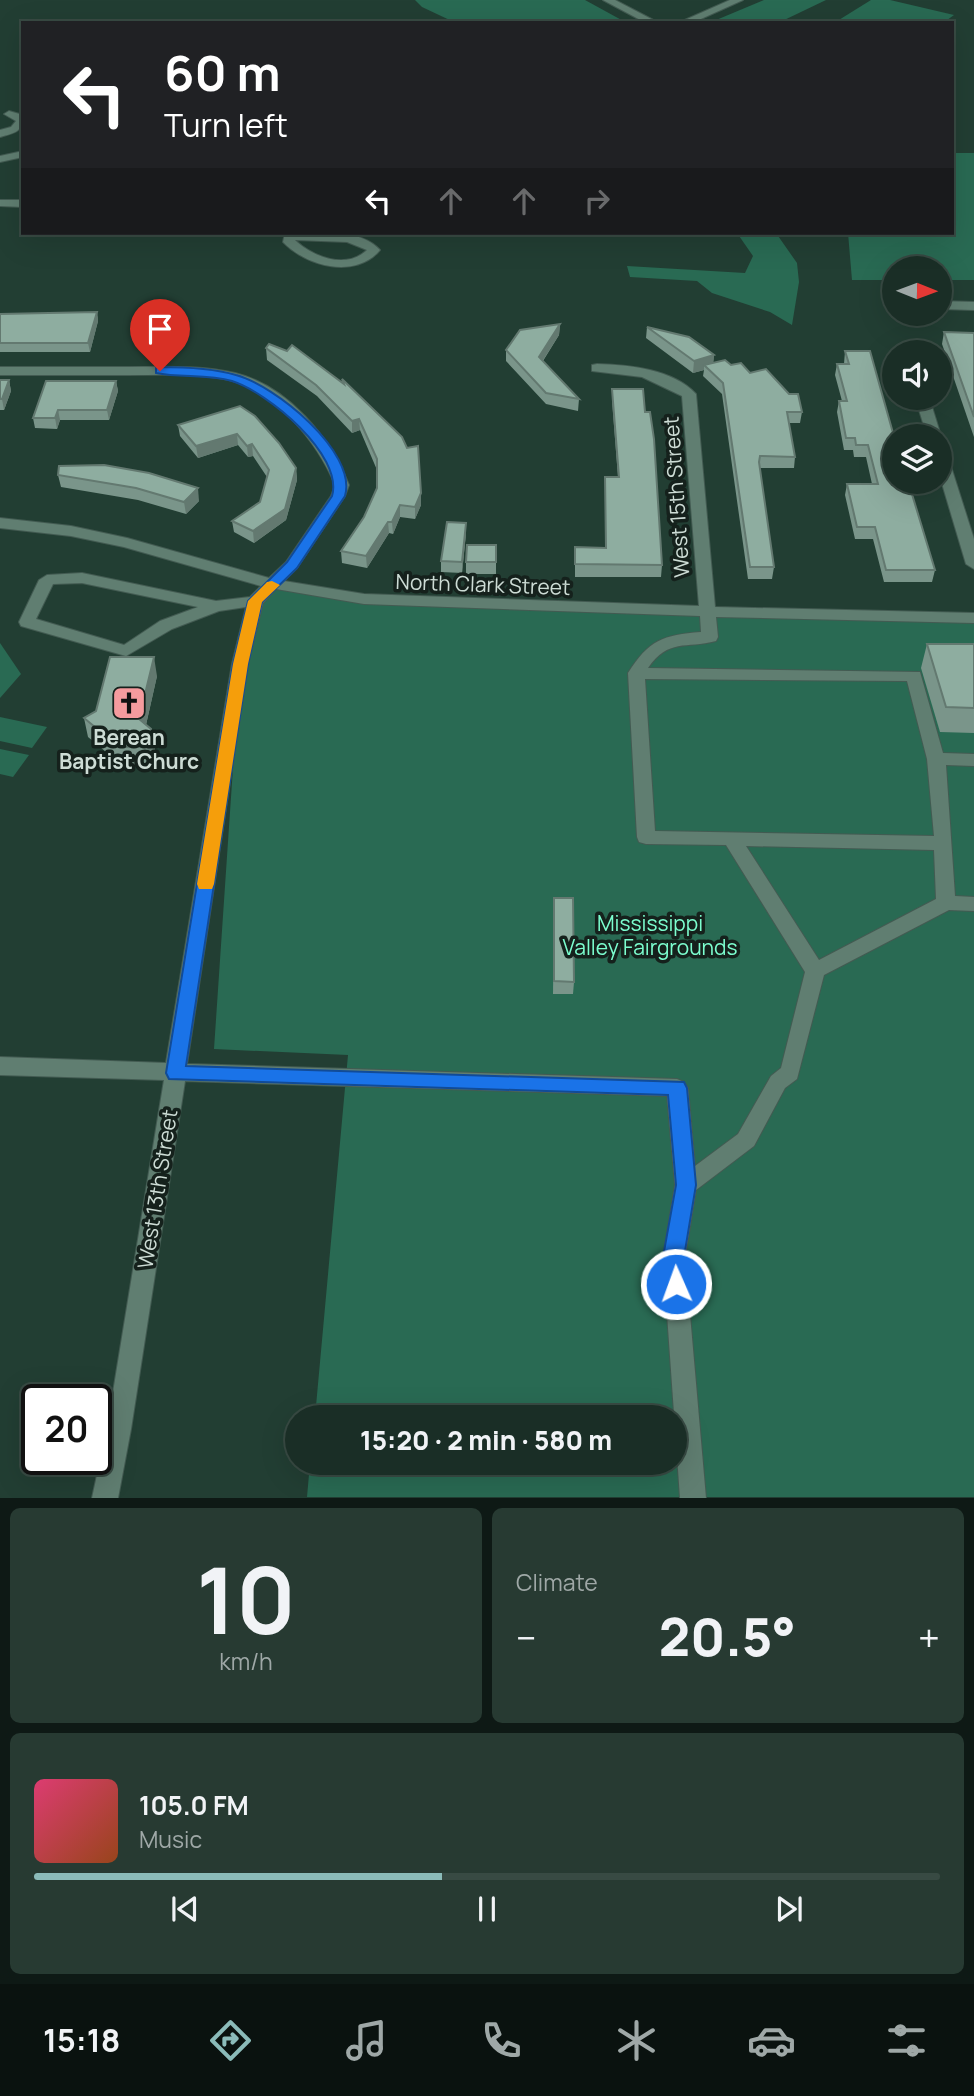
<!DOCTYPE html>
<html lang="en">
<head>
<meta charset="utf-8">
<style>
  body { margin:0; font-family:Manrope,sans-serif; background:#273a32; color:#f1f3f6; height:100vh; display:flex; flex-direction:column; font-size:26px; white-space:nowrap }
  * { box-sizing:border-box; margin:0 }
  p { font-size:23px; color:#9fa8a7 }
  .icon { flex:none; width:38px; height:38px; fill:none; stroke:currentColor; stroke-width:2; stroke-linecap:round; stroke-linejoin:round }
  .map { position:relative; height:1498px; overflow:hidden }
  .panel { display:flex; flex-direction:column; gap:10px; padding:10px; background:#0e1915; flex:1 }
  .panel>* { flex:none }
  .hud { position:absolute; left:21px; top:21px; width:933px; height:214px; border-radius:0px; box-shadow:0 7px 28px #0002,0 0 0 2px #384a43; background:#202124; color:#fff; overflow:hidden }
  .needle { width:46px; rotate:91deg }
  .fabs { position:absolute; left:882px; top:256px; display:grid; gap:14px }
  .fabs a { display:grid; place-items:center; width:70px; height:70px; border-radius:50%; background:#1a2e26; box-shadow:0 7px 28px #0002,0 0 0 2px #384a43; font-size:35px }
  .speed { position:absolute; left:21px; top:1384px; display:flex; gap:14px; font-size:35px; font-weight:700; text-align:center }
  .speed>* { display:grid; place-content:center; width:91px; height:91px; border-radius:50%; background:#1a2e26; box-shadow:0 7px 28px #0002,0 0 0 2px #384a43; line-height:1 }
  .speed .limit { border:4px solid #111; border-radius:10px; background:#fff; color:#111 }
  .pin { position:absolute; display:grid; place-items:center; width:60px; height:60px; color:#fff; margin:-72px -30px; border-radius:50% 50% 50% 0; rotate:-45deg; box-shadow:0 0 7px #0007 }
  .pin .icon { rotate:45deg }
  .me { position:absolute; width:77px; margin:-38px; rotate:358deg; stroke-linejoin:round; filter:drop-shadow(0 0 5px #0008) }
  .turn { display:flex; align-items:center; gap:24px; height:147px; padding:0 28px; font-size:32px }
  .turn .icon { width:91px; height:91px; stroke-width:2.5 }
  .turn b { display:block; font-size:49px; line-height:60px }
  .lanes { display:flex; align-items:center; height:66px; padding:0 28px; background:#0003; justify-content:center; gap:35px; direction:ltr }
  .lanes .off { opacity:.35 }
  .big { font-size:52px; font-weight:800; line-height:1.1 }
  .panel .widget { flex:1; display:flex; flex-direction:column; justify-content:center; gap:10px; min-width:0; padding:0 24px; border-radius:10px; background:#273a32 }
  .panel .dial { align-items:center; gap:0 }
  .dial b { font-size:91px; line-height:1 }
  .song { display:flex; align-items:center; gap:21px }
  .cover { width:84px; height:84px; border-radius:10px; background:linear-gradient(135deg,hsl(340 70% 55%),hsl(20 70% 35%)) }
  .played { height:7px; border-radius:4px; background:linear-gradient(90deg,#8bbbb9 45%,#384a43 45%) }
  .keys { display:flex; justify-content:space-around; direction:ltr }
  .heat { display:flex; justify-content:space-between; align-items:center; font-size:38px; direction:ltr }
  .panel .tiles { flex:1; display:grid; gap:10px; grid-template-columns:1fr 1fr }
  .widget:last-child { grid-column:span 2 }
  .trip { position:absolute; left:285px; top:1405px; width:402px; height:70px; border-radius:35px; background:#1a2e26; box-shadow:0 7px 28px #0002,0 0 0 2px #384a43; font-weight:800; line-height:70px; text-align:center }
  .tab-bar { display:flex; height:112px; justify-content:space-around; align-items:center; background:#0a120f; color:#9fa8a7 }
  .tab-bar .icon { width:49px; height:49px }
  .tab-bar .selected { color:#8bbbb9 }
  .tab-bar b { font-size:32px; color:#f1f3f6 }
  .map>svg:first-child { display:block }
</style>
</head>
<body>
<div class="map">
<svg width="974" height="1498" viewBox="0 0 974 1498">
  <rect width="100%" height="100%" fill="#223e33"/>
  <g fill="#296a53">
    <polygon points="415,0 585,0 627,23 456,23 422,7"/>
    <polygon points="764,0 826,0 778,23 709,23"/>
    <polygon points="871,0 890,0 954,15 943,23 834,23"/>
    <polygon points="952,153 974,153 974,280 940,280 940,268 894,268 894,280 852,280 848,233 952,233"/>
    <polygon points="737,233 776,233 797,263 799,282 792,325 770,312 712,293 697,281 630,277 627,266 745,273 753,256"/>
    <polygon points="273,584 364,599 974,618 974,1497 307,1497 310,1463 676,1463 676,1418 315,1417 348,1055 214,1049 240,664 255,601"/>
    <polygon points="0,643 21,674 0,698"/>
    <polygon points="0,717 47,727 32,748 0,741"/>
    <polygon points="0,749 29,755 13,777 0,774"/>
  </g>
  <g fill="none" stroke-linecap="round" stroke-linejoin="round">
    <g stroke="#435b52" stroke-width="2">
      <g id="minor">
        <polygon points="603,0 615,0 659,23 646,23"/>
        <polygon points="730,0 743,0 692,23 678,23"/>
        <path d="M 9,111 L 23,115 C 23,132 15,133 0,137 L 0,130 L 11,127 L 16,121 L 4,114 Z"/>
        <polygon points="23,151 23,157 0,162 0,156"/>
        <polygon points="0,200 23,200 23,207 0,206"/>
        <path d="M 285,233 C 311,230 361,228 380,250 C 356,279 307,267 283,242 ZM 295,240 L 347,242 L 367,250 C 346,270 313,257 295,240 Z"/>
        <polygon points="940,301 974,302 974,310 940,309"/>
        <path d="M 597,364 C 629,365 673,369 696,394 L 715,607 L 974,613 L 974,623 L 716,617 L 718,637 L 716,641 C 685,649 669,638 648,668 L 920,672 L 943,753 L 974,754 L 974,766 L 946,765 L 955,896 L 974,897 L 974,911 L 949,910 L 824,975 L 797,1079 L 785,1088 L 754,1146 L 696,1190 L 685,1257 L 706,1498 L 680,1498 L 663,1257 L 675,1185 L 667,1096 L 185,1081 L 131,1429 L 118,1498 L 92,1498 L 107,1429 L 164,1080 L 0,1075 L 0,1057 L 166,1063 L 232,664 L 246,607 L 219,611 L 172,629 L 126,656 L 21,626 L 19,622 L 39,580 L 47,575 L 82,573 L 216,601 L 250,597 L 261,586 L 124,547 L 71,536 L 0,528 L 0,518 L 71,526 L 127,538 L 269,578 L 286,562 L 331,496 L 335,485 C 318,443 276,391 229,380 C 196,373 161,375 128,375 C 85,375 43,375 0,375 L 0,367 C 43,367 86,367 128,367 C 164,367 200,365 235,373 C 288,386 330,437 349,485 L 345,496 L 297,568 L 284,581 L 364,594 L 699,606 L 682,396 L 642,377 L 592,371 L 592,365 ZM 82,583 L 198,607 L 160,621 L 124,645 L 36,619 L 53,584 ZM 276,589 L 364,604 L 700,616 L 701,632 C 663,635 649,640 628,673 L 637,837 L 639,842 L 646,844 L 726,845 L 805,972 L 781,1068 L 771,1076 L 738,1134 L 695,1166 L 688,1088 L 684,1082 L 677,1079 L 187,1064 L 248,664 L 263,603 ZM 645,679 L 907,681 L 927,759 L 934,836 L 655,831 ZM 746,846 L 934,850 L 936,899 L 819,960 Z"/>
        <polygon points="915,397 929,397 941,436 940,438 940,436 927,436"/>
        <polygon points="940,450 947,454 974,539 974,569 966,564 940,477"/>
      </g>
    </g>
    <use href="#minor" fill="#607e71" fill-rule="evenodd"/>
  </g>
  <g fill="#7a958a">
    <polygon points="97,312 98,321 90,352 0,352 0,314"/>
    <polygon points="560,324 559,335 543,361 579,399 578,411 546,404 506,361 506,350"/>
    <polygon points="647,327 714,355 713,363 731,365 750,373 802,412 800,423 789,423 795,457 794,468 760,468 774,567 772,579 748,579 722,394 703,376 704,370 693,373 646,338"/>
    <polygon points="944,332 974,333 974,437 942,344"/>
    <polygon points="266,348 343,384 342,379 421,505 415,519 400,517 393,534 389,533 367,568 342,563 341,551 364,517 377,488 377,470 360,430 352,433 317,396 267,360"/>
    <polygon points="845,351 894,436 935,570 932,582 884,582 873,539 855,539 845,495 847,484 872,484 866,457 854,457 853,450 844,450 837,412 839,401 842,401 835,375 837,364 844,364"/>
    <polygon points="0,380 9,380 11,391 4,410 0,410"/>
    <polygon points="116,381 118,391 109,420 60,420 57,429 35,428 33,418"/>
    <polygon points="612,389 662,565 661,577 575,577 575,547 605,548 605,477 618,477 612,400"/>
    <polygon points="240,406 296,468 297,480 286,520 254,543 234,532 232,521 260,502 267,477 253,456 248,457 238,445 198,458 180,436 178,425"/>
    <polygon points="59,466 199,501 186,514 138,500 61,487 58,475"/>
    <polygon points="466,533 462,573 441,572 441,561"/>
    <polygon points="496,545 496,574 466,574 466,562"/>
    <polygon points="927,644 974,644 974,733 940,732 921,668"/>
    <polygon points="157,676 146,725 151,729 155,748 151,766 123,766 88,737 84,718"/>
    <polygon points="554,898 574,982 573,994 553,994"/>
  </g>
  <g fill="#637970">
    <polygon points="97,312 98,321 90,352 88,343"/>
    <polygon points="560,324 559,335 538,368 539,357"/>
    <polygon points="714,355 713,367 704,365 704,370 693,373 694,361"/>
    <polygon points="9,380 11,391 4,410 2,399"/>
    <polygon points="116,381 118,391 109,420 107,410"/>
    <polygon points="58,410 60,420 57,429 55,418"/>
    <polygon points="359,419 360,430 352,433 352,421"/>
    <polygon points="237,434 238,445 198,458 196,446"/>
    <polygon points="252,444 253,456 248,457 247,446"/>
    <polygon points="296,468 297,480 286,520 254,543 253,531"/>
    <polygon points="198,488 199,501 186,514 184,502"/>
    <polygon points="421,493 421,505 415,519 415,507"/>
    <polygon points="400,505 400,517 393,534 392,522"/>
    <polygon points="388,522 389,533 367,568 366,556"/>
    <polygon points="466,523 466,533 462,573 462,562"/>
    <polygon points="154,657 157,676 143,738 139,719"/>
    <polygon points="151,729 155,748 151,766 147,747"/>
  </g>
  <g fill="#8eada0" stroke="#637970" stroke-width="2">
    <polygon points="97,312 88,343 0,343 0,314"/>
    <polygon points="560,324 539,357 579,399 546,393 506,350 520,330"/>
    <polygon points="647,327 689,337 714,355 694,361"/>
    <polygon points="944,332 974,333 974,417"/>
    <polygon points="269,344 287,351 292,345 344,384 342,379 402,437 407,448 418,446 421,493 415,507 400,505 392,522 388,522 366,556 341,551 364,517 377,488 377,459 359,419 352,421 316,385 266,348"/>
    <polygon points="845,351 870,351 893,433 901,433 902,436 894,436 894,481 908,481 935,570 886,570 875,527 857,527 847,484 878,484 868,445 856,445 855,438 846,438 839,401 847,401 837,364 849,364"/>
    <polygon points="725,360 731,365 741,363 750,373 766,369 789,394 798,394 802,412 787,412 795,457 760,456 759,462 774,567 750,567 723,383 704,365"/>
    <polygon points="0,380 9,380 2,399 0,399"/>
    <polygon points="46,381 116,381 107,410 58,410 55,418 33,418"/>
    <polygon points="612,389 643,389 645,412 650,412 654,439 662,565 575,564 575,547 606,548 605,477 619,477"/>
    <polygon points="240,406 255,416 279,443 296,468 285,509 253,531 232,521 260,502 269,470 252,444 247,446 237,434 196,446 178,425"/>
    <polygon points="104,465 149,473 198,488 184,502 136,488 58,475 59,466"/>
    <polygon points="447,522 466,523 462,562 441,561"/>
    <polygon points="467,545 496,545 496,562 466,562"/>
    <polygon points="927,644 974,644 974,708 946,707"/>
    <polygon points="110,657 154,657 139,719 151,729 147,747 119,747 84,718 96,711"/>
    <polygon points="554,898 573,898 574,982 554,981"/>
  </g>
  <path fill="#1a73e8" stroke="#114b97" stroke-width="2" d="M 160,367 C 185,367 212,368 236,375 C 274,385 358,452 345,496 L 297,568 L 262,602 L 248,664 L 186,1066 L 684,1082 L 687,1088 L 696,1185 L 684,1257 L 687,1284 L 684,1290 L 676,1293 L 669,1290 L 663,1257 L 676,1185 L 668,1095 L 169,1079 L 166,1073 L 233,664 L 248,601 L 287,562 L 332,496 C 344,455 267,392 232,381 C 207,374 181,378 156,373 L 156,368 Z"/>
  <polygon fill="#f59e0b" points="272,581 280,585 262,602 248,664 214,884 212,889 199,889 197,884 233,664 248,601 267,582"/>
  <defs>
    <g id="church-square" transform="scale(1.75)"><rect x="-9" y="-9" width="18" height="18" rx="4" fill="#f59b9e" stroke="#15211c"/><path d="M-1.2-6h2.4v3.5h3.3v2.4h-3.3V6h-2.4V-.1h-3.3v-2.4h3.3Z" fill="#111"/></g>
  </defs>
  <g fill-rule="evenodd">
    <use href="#church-square" x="129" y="703"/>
  </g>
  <g text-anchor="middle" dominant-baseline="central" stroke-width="7" stroke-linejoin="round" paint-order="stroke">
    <g font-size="21" fill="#cddcd5" stroke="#15211c">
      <text transform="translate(676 497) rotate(-94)">West 15th Street</text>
      <text transform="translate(483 584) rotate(2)">North Clark Street</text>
      <text transform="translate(157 1189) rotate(-81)">West 13th Street</text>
    </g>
    <g font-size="21" font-weight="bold" fill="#cddcd5" stroke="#15211c">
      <text x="129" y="737">Berean<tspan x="129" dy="24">Baptist Churc</tspan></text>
    </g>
    <g font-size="21" fill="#7cfecf" stroke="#15211c">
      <text x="650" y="923">Mississippi<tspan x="650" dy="24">Valley Fairgrounds</tspan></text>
    </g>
  </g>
</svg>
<div class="fabs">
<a><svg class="needle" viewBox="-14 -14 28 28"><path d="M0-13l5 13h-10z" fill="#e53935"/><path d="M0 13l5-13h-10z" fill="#9fa8a7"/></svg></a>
<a><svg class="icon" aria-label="sound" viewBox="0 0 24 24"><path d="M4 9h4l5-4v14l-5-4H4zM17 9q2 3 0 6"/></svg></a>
<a><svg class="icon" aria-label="layers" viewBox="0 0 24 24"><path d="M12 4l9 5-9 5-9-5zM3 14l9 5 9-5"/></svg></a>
</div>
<div class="speed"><div class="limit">20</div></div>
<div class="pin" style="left:160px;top:371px;background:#d93025"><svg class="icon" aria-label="arrive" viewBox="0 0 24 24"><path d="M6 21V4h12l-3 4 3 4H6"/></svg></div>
<svg class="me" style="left:676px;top:1284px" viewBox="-20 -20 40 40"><circle r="17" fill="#1a73e8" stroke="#fff" stroke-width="3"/><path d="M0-11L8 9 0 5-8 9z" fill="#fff"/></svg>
<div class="trip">15:20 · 2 min · 580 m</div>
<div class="hud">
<div class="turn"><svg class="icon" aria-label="left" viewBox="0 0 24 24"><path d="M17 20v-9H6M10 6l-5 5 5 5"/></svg><div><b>60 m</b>Turn left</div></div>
<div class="lanes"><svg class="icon" aria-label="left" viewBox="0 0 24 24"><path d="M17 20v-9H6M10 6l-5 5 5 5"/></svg><svg class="icon off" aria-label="ahead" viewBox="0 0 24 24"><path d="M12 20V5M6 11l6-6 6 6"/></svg><svg class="icon off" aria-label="ahead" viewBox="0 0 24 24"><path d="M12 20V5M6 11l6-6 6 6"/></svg><svg class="icon off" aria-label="right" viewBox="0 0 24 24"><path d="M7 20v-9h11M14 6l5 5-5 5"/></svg></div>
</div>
</div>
<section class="panel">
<div class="tiles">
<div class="widget dial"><b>10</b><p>km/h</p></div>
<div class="widget"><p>Climate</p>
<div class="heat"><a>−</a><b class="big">20.5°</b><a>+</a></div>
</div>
<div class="widget">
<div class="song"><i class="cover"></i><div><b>105.0 FM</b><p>Music</p></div></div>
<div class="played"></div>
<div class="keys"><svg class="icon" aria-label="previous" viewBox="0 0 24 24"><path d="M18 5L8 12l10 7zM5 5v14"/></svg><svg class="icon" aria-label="pause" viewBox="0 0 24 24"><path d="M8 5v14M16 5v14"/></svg><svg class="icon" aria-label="next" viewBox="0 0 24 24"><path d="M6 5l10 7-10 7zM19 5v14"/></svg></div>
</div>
</div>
</section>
<nav class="tab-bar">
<b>15:18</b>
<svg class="icon selected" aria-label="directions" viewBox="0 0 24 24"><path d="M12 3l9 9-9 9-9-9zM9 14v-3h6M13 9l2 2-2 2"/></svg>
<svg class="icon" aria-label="music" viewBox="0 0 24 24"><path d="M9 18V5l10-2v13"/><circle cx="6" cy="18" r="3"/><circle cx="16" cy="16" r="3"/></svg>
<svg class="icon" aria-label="phone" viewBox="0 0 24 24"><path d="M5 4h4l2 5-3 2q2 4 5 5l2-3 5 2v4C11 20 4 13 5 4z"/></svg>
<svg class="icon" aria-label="climate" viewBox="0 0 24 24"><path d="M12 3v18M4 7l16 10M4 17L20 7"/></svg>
<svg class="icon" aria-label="car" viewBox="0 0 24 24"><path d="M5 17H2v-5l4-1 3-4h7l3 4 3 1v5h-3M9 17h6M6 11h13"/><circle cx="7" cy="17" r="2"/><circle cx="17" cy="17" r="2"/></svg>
<svg class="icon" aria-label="filters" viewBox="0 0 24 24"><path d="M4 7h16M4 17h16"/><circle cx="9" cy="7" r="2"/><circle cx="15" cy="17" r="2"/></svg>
</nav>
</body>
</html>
